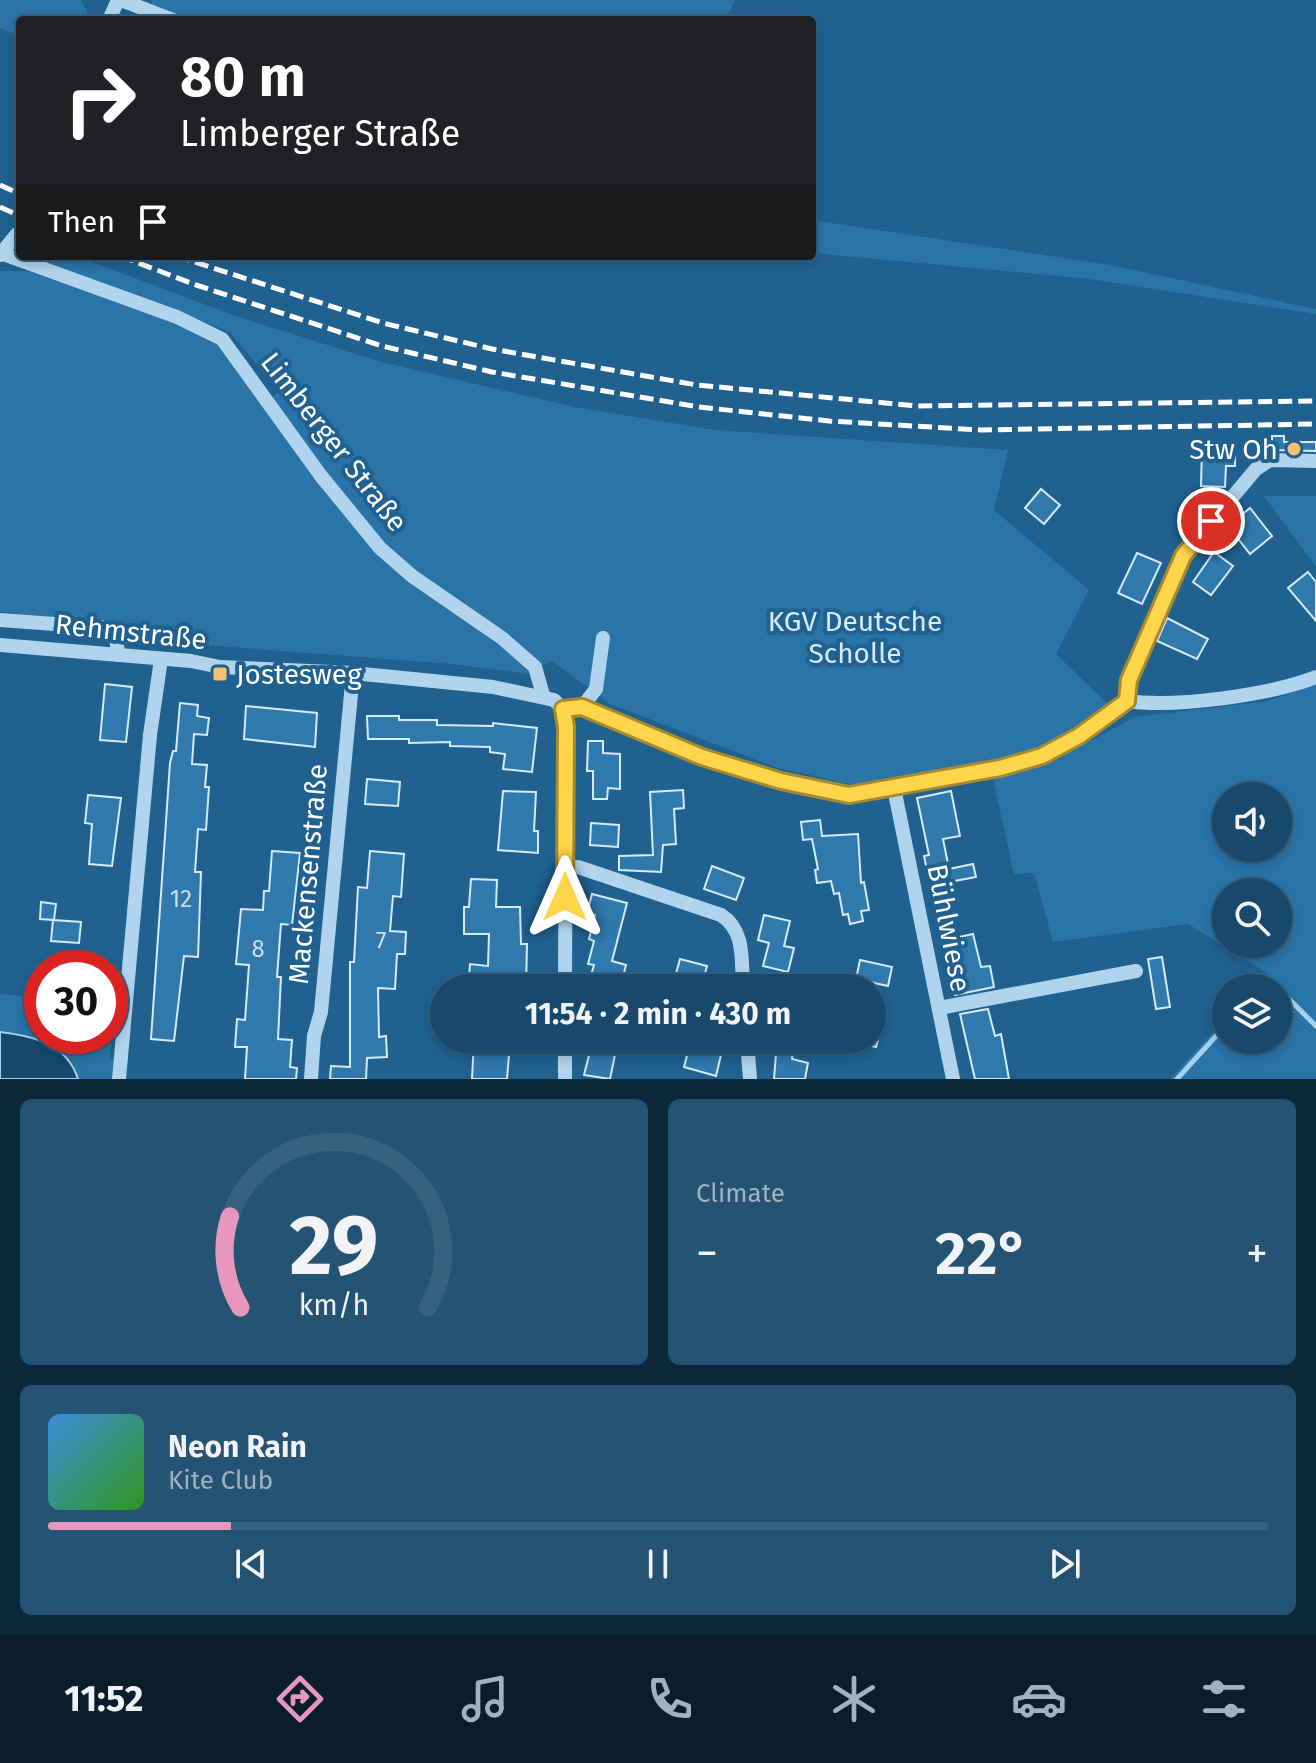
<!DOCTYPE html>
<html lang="en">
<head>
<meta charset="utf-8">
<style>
  body { margin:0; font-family:"Fira Sans",sans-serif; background:#255374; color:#f1f3f6; height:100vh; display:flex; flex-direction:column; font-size:30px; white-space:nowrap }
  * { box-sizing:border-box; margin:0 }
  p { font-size:26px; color:#9fb2c2 }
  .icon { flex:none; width:44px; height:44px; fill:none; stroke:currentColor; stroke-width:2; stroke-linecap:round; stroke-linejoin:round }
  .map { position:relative; height:1079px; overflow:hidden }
  .details { display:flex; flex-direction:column; gap:20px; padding:20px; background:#0d283b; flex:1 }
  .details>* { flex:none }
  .guide { position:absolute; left:16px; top:16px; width:800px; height:244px; border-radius:8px; box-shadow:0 4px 12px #0003,0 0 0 2px #36617f; background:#202124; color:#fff; overflow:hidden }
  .controls { position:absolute; left:1212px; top:782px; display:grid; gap:16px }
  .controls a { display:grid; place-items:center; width:80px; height:80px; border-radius:50%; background:#18496c; box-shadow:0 4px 12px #0003,0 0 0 2px #36617f; font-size:40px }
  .speed { position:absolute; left:24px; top:950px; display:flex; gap:16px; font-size:40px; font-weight:700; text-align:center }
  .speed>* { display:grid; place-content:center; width:104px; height:104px; border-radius:50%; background:#18496c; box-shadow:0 4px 12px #0003,0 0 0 2px #36617f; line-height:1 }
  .speed .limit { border:12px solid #d22; background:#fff; color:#111 }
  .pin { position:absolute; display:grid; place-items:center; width:68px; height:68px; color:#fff; margin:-34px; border:4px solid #fff; border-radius:50%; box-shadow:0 2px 8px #0007 }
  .me { position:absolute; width:88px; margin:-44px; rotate:0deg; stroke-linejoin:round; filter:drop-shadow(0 0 6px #0008) }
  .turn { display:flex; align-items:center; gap:28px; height:168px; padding:0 32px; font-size:36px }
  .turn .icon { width:104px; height:104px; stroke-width:2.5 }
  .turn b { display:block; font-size:56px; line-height:68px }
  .then { display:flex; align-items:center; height:76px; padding:0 32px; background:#0003; gap:16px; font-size:30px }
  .big { font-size:60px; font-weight:700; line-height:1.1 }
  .details .widget { flex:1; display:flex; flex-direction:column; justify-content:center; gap:12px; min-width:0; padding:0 28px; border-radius:12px; background:#255374 }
  .details .dial { align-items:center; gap:0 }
  .dial svg { height:208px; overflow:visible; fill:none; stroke:#36617f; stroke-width:7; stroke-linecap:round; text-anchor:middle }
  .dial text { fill:#f1f3f6; stroke:none }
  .song { display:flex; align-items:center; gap:24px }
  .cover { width:96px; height:96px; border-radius:12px; background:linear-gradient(135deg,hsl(210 70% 55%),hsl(110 70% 35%)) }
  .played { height:8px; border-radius:4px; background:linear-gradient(90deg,#e797bd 15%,#36617f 15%) }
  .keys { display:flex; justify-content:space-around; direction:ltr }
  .heat { display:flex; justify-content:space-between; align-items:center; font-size:44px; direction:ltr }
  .details .tiles { flex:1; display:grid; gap:20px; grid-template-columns:1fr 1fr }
  .widget:last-child { grid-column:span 2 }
  .trip { position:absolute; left:430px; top:974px; width:456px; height:80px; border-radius:40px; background:#18496c; box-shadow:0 4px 12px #0003,0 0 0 2px #36617f; font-weight:700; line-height:80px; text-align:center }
  .tab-bar { display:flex; height:128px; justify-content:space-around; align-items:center; background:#0a1d2b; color:#9fb2c2 }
  .tab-bar .icon { width:56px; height:56px }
  .tab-bar .active { color:#e797bd }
  .tab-bar b { font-size:36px; color:#f1f3f6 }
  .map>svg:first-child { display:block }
</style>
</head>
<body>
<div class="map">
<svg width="1316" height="1079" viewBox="0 0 1316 1079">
  <rect width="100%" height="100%" fill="#206190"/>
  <g fill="#2a74a8" fill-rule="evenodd">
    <polygon points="0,0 81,0 87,12 87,20 20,20 20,36 0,28"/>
    <polygon points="151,0 735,0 725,20 192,20 152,4"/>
    <polygon points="812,220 1110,265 1316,309 1316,314 1090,279 812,253"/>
    <polygon points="40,256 76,256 233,315 381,362 575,407 715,430 1008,450 994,510 1089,590 1056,654 1109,705 1075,730 1027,754 853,785 778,768 610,704 552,661 528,674 452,664 123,639 124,624 0,612 0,271 27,271 176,323 218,343 262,404 279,392 230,332 40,259"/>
    <polygon points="1264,496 1316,496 1316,567"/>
    <path d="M 1316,683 L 1316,1079 L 1170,1079 L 1226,1018 L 1226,1040 L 1278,1040 L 1278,988 L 1253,988 L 1267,973 L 1188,924 L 1053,942 L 1034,873 L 1014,874 L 993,779 L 1046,765 L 1134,717 L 1269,701 ZM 1226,796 L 1278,796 L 1278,848 L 1226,848 ZM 1226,892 L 1278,892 L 1278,944 L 1226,944 Z"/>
    <polygon points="0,994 42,998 42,1036 110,1036 110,1003 114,1004 110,1059 114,1060 112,1079 78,1079 73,1063 19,1034 0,1032"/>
  </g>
  <path fill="#16486e" stroke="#a4d1ee" stroke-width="2" d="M 0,1032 C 34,1036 67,1044 78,1079 L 0,1079 Z"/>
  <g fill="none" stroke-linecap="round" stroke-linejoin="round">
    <g stroke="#a4d1ee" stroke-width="5">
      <polyline points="1260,988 1269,979 1316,1026"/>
      <polyline points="1177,1079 1226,1025"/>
    </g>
  </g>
  <g fill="#3079ad" stroke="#d5ebf9" stroke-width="2">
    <polygon points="1272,436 1284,436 1284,442 1316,442 1316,451 1272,450"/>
    <polygon points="1235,447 1235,466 1226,466 1225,487 1201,486 1202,448"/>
    <polygon points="1041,489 1060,505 1044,524 1025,508"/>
    <polygon points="1250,508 1272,536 1250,554 1228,526"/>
    <polygon points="1214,552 1233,566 1211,595 1193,582"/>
    <polygon points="1137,553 1161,563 1142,604 1118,593"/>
    <polygon points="1308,572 1316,582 1316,621 1288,588"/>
    <polygon points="1167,618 1208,639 1197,659 1157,641"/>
    <polygon points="105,684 132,687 126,742 100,740"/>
    <polygon points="180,703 198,705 197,716 209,718 207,735 194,734 192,764 207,765 205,787 209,787 206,830 198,829 195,872 201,872 198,957 184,956 174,1041 151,1039 170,763 173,751 176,751"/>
    <polygon points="246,706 317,713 315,747 244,739"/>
    <polygon points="367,716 399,716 399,720 437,720 437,725 493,726 493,723 537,728 532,772 503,769 505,754 490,752 490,747 450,746 450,742 409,743 409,739 368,739"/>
    <polygon points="588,741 603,741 603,753 620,754 620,789 608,788 607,799 593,799 593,771 587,771"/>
    <polygon points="367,779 400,782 398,806 365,804"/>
    <polygon points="683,790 684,808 674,809 676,844 663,845 661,872 619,870 619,856 653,855 650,792"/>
    <polygon points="503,791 536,792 534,831 538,831 538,853 498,850"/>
    <polygon points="951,791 960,836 943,839 949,869 973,864 976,877 944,883 943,877 929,880 924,856 929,855 917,798"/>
    <polygon points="88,795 121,798 112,866 89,864 92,824 85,823"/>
    <polygon points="820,820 822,836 858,834 861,883 864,882 869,910 861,911 863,921 850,924 848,914 843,915 839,893 834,894 831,881 817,883 815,870 818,869 812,839 803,840 801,822"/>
    <polygon points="591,823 619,825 618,847 590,845"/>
    <polygon points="272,851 300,853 292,925 281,924 277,977 281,977 278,1039 292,1040 290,1067 297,1068 296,1079 245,1079 247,1047 235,1047 237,1019 245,1020 249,965 236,964 241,909 263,910 264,891 269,891"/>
    <polygon points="370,851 404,854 401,897 393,896 390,931 406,932 405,954 397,954 395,989 378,988 379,1037 386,1036 387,1057 367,1058 366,1079 330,1079 331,1066 350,1067 350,962 354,962 358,887 367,888"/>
    <polygon points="712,866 744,878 736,900 704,889"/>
    <polygon points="471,879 497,880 496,907 520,907 521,944 527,944 526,988 468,988 470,964 488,966 489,934 464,934 464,907 469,907"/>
    <polygon points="592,894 627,903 612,961 626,965 620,988 587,988 594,965 588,964 594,941 589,939 595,915 587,913"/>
    <polygon points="41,902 56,904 54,920 81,922 79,943 51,941 53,920 40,919"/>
    <polygon points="764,915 790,921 784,946 794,948 788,972 763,966 769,943 758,940"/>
    <polygon points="973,934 981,967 990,966 994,987 955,995 957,972 950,939"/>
    <polygon points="1162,957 1170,1007 1156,1009 1148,959"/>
    <polygon points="680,959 707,966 701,988 672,988"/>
    <polygon points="860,960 892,967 888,986 856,979"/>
    <polygon points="872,1009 885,1012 876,1047 872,1046"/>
    <polygon points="988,1009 995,1036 1001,1034 1009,1079 975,1079 960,1014"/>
    <polygon points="474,1040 510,1043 507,1079 472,1079"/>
    <polygon points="593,1040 618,1040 610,1079 584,1075"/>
    <polygon points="691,1040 717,1040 713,1053 721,1055 716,1076 684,1067"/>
    <polygon points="770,1040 794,1040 792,1059 808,1063 805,1079 774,1079 776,1054 769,1054"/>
  </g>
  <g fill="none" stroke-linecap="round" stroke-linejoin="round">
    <g stroke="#b0d4ed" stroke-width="14">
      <polyline points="121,0 173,20"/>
      <polyline points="109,20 118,0"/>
      <polyline points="3,254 177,317 222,339 321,476 380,548 412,576 502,638 535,667 543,695"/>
      <polyline points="0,255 17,234"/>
      <polyline points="0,620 109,628 116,635 118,655"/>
      <polyline points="0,645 191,661 220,667 353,673 493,687 554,700 563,709 566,719 565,988"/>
      <polyline points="1127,701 1129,680 1183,556 1256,469 1270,460 1316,461"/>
      <polyline points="582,707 596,689 603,638"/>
      <path d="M 563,709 L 582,707 L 702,757 L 781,781 L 849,795 L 1000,768 L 1042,756 L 1079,736 L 1127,701 C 1175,708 1270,695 1316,677"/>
      <polyline points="894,788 953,1079"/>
      <path d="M 565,867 L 578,867 L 721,915 C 746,931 741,961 743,988"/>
      <polyline points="939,1008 1136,971"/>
      <polyline points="747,1040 750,1079"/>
      <polyline points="119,1079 150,735 161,659"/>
      <polyline points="311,1079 314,1036 321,1012 353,673"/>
      <polyline points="565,1079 565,1040"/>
    </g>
    <g stroke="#fff" stroke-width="5" stroke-dasharray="14 6" stroke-linecap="butt">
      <polyline points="0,185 20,194"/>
      <polyline points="0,207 20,216"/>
      <polyline points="120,256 196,285 382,346 492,372 699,407 829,421 981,430 1316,424"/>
      <polyline points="176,256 383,323 492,349 697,385 917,406 1316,401"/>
    </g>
  </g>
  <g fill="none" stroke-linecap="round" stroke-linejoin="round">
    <g stroke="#a68a30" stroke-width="20">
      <polyline id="route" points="565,897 566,727 563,709 582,707 702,757 781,781 849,795 1000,768 1042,756 1079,736 1127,701 1129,680 1183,556 1211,521"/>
    </g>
    <use href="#route" stroke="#ffd54a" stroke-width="14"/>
  </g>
  <g fill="#fabf71" stroke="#206190" stroke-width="3">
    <circle cx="1294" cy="449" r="8"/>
    <rect x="212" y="666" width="16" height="16" rx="4"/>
  </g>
  <g text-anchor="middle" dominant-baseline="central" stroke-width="8" stroke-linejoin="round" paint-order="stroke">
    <g font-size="24" fill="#cbdeea">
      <text x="181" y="899">12</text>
      <text x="381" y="941">7</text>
      <text x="258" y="949">8</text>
    </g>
    <g font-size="28" fill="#fff" stroke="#206190">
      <text transform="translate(334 442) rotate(52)">Limberger Straße</text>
      <text transform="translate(131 632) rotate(6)">Rehmstraße</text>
      <text transform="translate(308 874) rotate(-85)">Mackensenstraße</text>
      <text transform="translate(949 928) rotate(79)">Bühlwiese</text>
    </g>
    <g font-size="28" fill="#fff" stroke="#206190" text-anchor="end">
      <text x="1278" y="449">Stw Oh</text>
      <text x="236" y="674" text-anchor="start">Jostesweg</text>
    </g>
    <g font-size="28" fill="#d5ebf9" stroke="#206190">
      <text x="855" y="621">KGV Deutsche<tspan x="855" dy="32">Scholle</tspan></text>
    </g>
  </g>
</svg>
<div class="controls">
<a><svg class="icon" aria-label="sound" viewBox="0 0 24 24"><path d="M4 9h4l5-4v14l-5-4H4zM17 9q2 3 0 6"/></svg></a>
<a><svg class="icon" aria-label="search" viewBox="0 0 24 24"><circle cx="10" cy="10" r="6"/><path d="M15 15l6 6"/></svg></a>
<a><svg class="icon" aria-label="layers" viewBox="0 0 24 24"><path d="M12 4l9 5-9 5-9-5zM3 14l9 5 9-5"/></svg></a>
</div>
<div class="speed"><div class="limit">30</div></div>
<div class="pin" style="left:1211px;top:521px;background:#d93025"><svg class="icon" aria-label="arrive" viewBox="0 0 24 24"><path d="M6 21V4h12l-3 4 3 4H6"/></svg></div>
<svg class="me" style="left:565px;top:897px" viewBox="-20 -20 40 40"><path d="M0-17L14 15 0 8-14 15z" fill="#ffd54a" stroke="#fff" stroke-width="4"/></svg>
<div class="trip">11:54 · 2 min · 430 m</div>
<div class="guide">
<div class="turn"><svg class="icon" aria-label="right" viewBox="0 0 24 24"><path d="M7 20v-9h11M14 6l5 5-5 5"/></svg><div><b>80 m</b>Limberger Straße</div></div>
<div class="then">Then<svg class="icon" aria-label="arrive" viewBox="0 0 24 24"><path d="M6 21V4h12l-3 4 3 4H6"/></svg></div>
</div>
</div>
<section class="details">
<div class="tiles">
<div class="widget dial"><svg viewBox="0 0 100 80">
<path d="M14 69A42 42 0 1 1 86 69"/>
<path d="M14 69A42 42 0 0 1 10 34" stroke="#e797bd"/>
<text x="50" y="56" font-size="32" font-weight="700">29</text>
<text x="50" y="72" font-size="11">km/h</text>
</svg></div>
<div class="widget"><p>Climate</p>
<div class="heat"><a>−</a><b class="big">22°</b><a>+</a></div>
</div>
<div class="widget">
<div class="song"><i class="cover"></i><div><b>Neon Rain</b><p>Kite Club</p></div></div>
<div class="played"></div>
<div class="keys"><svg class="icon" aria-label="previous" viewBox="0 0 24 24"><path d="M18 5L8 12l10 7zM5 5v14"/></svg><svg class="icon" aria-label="pause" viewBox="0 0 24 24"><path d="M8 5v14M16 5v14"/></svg><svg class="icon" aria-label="next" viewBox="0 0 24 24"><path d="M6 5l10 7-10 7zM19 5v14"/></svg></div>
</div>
</div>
</section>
<nav class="tab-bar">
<b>11:52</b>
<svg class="icon active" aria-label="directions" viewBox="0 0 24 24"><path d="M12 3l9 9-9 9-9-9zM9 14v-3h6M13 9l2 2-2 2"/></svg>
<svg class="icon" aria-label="music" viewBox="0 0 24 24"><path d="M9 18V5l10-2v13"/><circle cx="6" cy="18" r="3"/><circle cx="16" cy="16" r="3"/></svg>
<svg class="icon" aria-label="phone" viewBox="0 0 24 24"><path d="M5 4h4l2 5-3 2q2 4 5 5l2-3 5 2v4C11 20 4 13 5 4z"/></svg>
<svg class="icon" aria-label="climate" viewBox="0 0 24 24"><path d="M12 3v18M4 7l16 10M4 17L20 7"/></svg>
<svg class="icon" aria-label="car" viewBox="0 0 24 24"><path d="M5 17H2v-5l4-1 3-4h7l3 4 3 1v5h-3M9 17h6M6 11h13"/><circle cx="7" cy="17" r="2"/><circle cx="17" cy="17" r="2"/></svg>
<svg class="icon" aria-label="filters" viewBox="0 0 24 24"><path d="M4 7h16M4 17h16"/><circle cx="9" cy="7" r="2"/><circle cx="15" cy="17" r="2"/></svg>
</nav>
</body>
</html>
